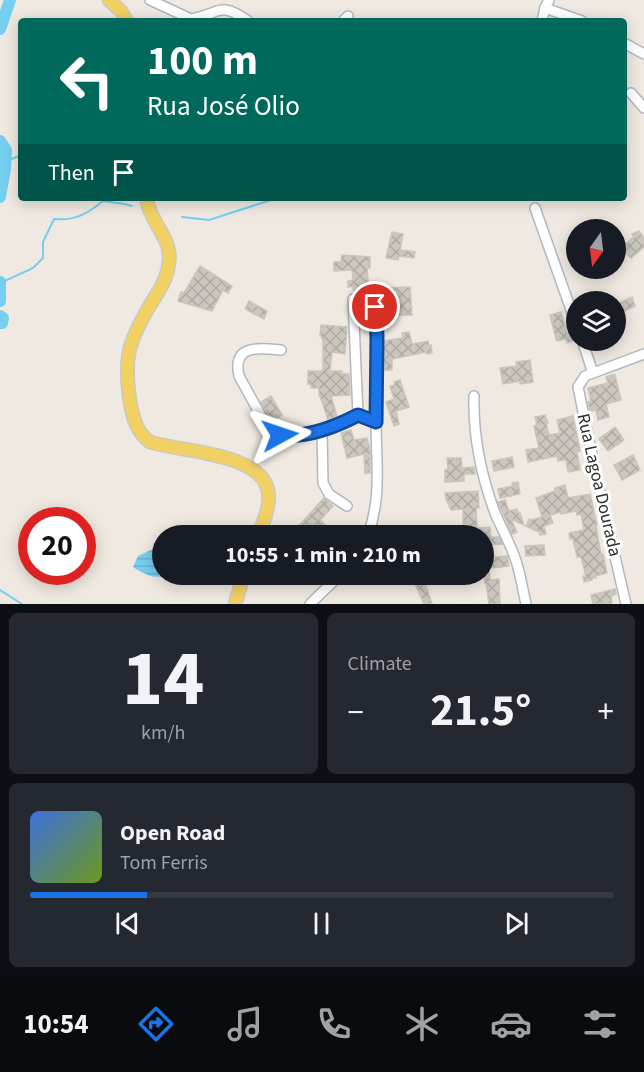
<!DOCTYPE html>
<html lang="en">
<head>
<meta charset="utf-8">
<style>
  body { margin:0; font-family:"Source Sans 3",sans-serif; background:#242831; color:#f1f3f6; height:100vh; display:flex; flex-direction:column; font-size:22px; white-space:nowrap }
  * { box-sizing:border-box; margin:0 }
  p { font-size:20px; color:#9ea1a6 }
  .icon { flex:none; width:33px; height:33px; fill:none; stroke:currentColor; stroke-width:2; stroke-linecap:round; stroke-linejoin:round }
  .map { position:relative; height:604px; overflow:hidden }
  .panel { display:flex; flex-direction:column; gap:9px; padding:9px; background:#0d0f14; flex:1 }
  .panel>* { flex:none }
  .top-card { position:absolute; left:18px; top:18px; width:609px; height:183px; border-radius:6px; box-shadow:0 3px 15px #0003; background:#00695c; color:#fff; overflow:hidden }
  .needle { width:39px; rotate:194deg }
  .buttons { position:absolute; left:566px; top:219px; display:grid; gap:12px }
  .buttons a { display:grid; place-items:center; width:60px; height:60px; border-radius:50%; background:#171b24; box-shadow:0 3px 15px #0003; font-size:30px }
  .speed { position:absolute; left:18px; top:507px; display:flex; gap:12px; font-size:30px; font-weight:700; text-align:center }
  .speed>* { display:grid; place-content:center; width:78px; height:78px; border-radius:50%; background:#171b24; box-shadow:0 3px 15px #0003; line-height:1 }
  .speed .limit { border:9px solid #d22; background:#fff; color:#111 }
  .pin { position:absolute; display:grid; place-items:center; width:51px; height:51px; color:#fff; margin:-26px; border:3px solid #fff; border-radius:50%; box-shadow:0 2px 6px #0007 }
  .me { position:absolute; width:66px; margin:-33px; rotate:85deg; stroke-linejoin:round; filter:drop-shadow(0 0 4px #0008) }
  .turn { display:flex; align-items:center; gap:21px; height:126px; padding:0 30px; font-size:27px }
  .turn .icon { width:78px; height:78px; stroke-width:2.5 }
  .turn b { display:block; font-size:42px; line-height:51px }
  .then { display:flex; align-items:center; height:57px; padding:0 30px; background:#0003; gap:12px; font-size:22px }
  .big { font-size:45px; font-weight:700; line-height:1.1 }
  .panel .widget { flex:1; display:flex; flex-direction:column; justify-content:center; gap:9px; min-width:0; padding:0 21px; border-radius:9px; background:#242831 }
  .panel .dial { align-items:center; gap:0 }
  .dial b { font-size:78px; line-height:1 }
  .song { display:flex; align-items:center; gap:18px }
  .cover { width:72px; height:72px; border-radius:9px; background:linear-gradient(135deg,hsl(220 70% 55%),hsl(80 70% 35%)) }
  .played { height:6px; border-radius:3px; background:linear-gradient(90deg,#1a73e8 20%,#363941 20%) }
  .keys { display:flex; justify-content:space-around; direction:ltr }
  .heat { display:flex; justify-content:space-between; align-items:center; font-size:33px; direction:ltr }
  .panel .tiles { flex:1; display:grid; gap:9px; grid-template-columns:1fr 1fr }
  .widget:last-child { grid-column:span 2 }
  .trip { position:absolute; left:152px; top:525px; width:342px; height:60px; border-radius:30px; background:#171b24; box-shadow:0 3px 15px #0003; font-weight:700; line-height:60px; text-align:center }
  .tabs { display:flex; height:96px; justify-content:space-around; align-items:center; background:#090b0e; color:#9ea1a6 }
  .tabs .icon { width:42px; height:42px }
  .tabs .active { color:#1a73e8 }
  .tabs b { font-size:27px; color:#f1f3f6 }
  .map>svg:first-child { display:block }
</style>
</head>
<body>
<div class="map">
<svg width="644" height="604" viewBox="0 0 644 604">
  <defs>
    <pattern id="water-rules" width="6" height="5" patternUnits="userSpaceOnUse" patternTransform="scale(1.5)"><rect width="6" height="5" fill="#75cff0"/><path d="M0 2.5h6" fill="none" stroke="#66b2ce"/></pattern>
    <pattern id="building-cross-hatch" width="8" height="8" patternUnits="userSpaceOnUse" patternTransform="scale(1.5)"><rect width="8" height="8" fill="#cbc7bf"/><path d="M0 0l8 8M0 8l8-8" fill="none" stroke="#afaba4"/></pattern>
  </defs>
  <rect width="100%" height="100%" fill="#efe9e1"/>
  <path fill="url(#water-rules)" d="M 155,548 L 162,548 L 162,574 L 167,575 C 154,580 144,574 133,567 L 138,556 Z"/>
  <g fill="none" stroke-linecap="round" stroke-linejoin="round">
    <g stroke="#75cff0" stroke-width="2">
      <polyline points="5,162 21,155"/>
      <polyline points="182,217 209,220 268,201 275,198"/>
      <path d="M 0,283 L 33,268 L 43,258 L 43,242 L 54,219 C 75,221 87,214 103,201 L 125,204 L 132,206"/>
      <polyline points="0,590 22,604"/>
    </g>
    <g stroke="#75cff0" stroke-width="12">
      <polyline points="0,29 10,0"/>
      <polyline points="0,141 6,150 5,169 0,197"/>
      <polyline points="0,282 0,301"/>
      <polyline points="0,316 3,318 2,323 0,323"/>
    </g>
  </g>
  <g fill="url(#building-cross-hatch)" stroke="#cbc5ba" stroke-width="1.5">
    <polygon points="639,231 644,238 644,247 631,258 624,251 626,250 623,246 634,237 632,234"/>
    <polygon points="392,232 403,234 400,250 415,252 414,258 399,256 398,260 386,258"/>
    <polygon points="342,255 370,257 370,268 367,268 369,294 358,294 354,292 353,286 348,287 348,281 353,280 352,270 334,271 334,262 341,262"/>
    <polygon points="200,266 232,286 228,293 223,290 212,311 178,301 181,292 184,293"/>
    <polygon points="410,287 412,315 392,315 392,321 386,321 384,288"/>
    <polygon points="632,297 635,306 615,316 615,299 617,304"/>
    <polygon points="249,301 267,311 264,319 245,309"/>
    <polygon points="561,312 567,334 574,331 576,337 575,340 567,343 566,339 557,341 556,339 550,315"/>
    <polygon points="321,325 347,327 345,354 332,352 330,371 342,371 342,374 349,374 350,395 331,396 337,416 328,420 320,396 319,396 319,388 311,388 311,384 308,384 308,371 323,371 323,340 322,339 322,336 320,336"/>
    <polygon points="409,332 412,344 428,341 429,346 431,345 432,353 427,354 426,352 392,359 392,370 384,370 383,341 403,338 402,333"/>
    <polygon points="530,360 533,382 520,384 520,381 503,384 500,368 517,366 516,362"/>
    <polygon points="612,375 615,375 621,400 606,404 609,417 598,420 596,410 590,411 588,402 591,401 588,388 608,383 606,377"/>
    <polygon points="400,380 409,407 396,411 399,424 394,426 386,402 394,399 390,386 395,385 394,382"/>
    <polygon points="271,396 282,415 272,421 261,402"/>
    <polygon points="545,415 548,423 546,423 549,435 560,433 557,420 573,416 580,451 577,452 580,470 568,472 566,460 558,461 557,456 528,462 526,450 539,448 534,426 537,425 535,417"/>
    <polygon points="615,427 624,440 608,451 599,439"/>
    <polygon points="351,430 354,440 367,438 370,450 370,473 365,473 364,454 347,458 341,433"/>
    <polygon points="633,455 640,470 622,480 614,465"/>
    <polygon points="512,457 514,467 494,471 492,461"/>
    <polygon points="447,458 461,458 462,468 474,467 475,474 464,474 464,481 445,482 445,470 448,470"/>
    <polygon points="518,482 520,494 500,498 498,489 513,486 512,483"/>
    <polygon points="565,485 568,498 590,494 597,525 596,525 598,538 601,554 603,554 607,573 595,576 596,578 592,578 592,580 584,582 583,576 586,576 581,557 577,557 573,539 570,539 569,533 584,530 581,514 577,515 576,511 561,514 561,512 550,515 553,523 544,526 546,534 540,535 539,532 526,526 529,519 531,520 542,517 536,498 555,491 555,488"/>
    <polygon points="478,491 479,508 476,508 477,528 490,527 491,537 499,537 502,544 483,545 483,536 471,536 470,524 463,524 463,509 451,510 446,499 445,493"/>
    <polygon points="324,498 333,506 320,520 337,536 302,536 295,530"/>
    <polygon points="505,500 509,511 517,509 519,514 520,513 524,525 511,519 517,532 512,534 498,502"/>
    <polygon points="544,545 545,555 526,556 525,546"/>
    <polygon points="507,556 509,566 489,568 490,580 499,579 500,604 489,604 486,583 485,583 483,573 483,558"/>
    <polygon points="418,574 422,574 432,604 424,604 412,577"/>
    <polygon points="615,589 616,594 611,596 612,603 593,604 591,595"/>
  </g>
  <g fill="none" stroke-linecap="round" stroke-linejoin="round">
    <g stroke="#b4b7c1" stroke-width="12">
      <g id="minor">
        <path d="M 150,0 L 191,19 C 221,14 218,0 248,21"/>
        <polyline points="545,8 582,21"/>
        <polyline points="343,21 348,16"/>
        <polyline points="542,21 545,8 549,0"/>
        <polyline points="624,43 644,54"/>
        <polyline points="631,93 644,108"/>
        <polyline points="535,208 576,324"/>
        <polyline points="353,299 358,415"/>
        <polyline points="582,340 593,373"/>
        <path d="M 281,350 C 259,348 232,344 239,376 L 266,425 L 272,431 L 280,435 L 288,436 L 322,430 L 358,415 L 376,422"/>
        <path d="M 474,396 C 473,436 481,475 495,513 C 502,530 512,546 517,564 C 521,577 523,591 526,604"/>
        <polyline points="322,430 323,483 329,494 347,506"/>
        <path d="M 368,536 C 382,494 376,464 376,422 C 377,384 377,345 375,307"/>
        <polyline points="310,604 341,574"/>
        <polyline points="626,604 596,475 578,387 585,376 644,354"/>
      </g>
    </g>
    <g stroke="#c9c9c9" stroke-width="15">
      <g id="major">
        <polyline points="109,0 121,11 127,21"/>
        <path d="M 146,198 C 148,205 150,213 154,219 C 161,233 171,245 169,261 C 168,279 158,292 149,307 C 127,344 124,360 130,402 C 133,418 137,433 150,442 C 180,452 261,452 268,491 C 271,506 263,522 258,536"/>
        <polyline points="235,604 244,574"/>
      </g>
    </g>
    <use href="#minor" stroke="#fff" stroke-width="9"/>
    <use href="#major" stroke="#f2d163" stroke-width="12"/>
  </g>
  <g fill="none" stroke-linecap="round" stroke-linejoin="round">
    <g stroke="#114b97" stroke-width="15">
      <path id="route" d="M 280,435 C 305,438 335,427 358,415 L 376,422 L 377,336 L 375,307"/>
    </g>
    <use href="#route" stroke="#1a73e8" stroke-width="10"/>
  </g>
  <g text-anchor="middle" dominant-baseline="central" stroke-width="6" stroke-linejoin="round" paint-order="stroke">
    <g font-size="18" fill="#2e2e2e" stroke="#fff">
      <text transform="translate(599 485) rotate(77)">Rua Lagoa Dourada</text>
    </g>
  </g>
</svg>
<div class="buttons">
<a><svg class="needle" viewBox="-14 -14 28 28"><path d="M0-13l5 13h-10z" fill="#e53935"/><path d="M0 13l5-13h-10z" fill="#9ea1a6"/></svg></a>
<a><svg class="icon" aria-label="layers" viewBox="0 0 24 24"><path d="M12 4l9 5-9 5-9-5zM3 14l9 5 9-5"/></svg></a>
</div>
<div class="speed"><div class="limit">20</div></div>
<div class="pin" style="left:375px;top:307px;background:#d93025"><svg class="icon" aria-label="arrive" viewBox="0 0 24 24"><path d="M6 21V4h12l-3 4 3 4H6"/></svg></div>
<svg class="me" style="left:280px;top:435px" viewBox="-20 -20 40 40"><path d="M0-17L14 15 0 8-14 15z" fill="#1a73e8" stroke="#fff" stroke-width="4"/></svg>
<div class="trip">10:55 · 1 min · 210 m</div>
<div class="top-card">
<div class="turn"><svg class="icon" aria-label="left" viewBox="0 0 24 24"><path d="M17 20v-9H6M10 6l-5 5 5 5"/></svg><div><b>100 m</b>Rua José Olio</div></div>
<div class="then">Then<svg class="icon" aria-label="arrive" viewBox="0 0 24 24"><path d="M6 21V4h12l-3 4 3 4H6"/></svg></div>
</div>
</div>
<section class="panel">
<div class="tiles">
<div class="widget dial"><b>14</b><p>km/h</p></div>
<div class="widget"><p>Climate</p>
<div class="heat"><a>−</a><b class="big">21.5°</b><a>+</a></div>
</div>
<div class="widget">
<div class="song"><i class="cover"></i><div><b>Open Road</b><p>Tom Ferris</p></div></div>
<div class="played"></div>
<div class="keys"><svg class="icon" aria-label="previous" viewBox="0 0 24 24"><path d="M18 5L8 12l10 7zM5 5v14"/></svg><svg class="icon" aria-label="pause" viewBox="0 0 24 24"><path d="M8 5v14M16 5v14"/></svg><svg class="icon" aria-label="next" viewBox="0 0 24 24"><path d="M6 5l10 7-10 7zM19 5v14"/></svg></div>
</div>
</div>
</section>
<nav class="tabs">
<b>10:54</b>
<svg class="icon active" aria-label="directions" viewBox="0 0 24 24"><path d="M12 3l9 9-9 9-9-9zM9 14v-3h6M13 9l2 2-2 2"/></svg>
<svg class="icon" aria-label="music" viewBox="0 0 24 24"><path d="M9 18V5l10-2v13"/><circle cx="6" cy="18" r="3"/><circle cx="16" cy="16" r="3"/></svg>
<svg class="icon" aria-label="phone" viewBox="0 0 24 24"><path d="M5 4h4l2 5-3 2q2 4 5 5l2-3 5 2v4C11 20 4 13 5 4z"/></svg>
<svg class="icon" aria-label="climate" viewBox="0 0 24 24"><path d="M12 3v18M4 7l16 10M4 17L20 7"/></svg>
<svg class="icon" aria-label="car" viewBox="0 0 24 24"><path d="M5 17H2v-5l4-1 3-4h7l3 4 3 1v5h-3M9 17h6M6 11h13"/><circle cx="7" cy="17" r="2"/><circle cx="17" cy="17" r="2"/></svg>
<svg class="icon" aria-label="filters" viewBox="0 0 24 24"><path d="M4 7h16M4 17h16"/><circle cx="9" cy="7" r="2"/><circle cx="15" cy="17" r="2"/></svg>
</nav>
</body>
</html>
